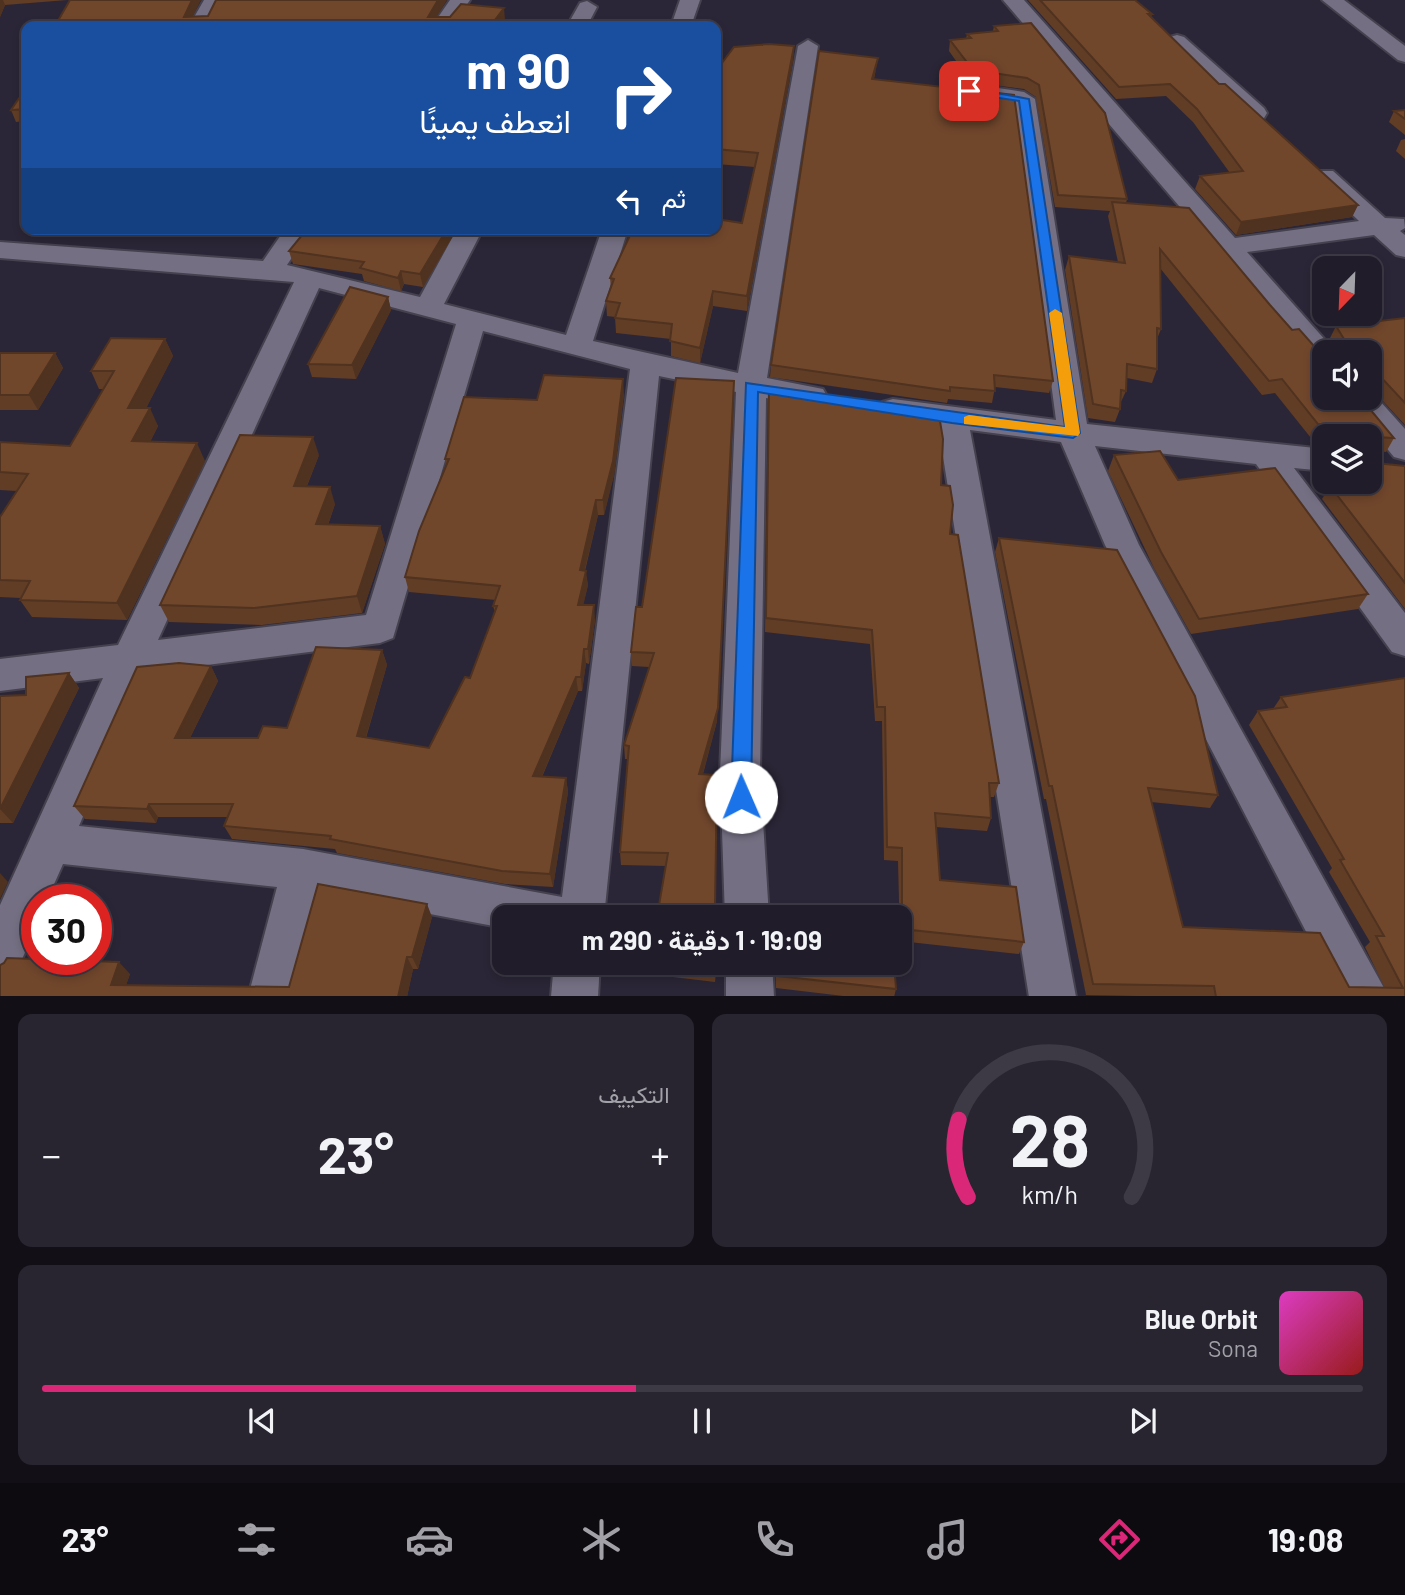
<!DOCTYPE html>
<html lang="ar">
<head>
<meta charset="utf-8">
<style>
  body { margin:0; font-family:Barlow,Vazirmatn,sans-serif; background:#282531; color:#f1f3f6; direction:rtl; height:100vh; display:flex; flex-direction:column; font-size:26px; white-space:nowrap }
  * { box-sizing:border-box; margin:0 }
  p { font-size:23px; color:#a2a1a8 }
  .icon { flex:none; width:38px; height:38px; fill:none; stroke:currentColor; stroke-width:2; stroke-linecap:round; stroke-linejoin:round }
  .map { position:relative; height:996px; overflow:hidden; direction:ltr }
  .sheet { display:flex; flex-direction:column; gap:18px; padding:18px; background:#120f17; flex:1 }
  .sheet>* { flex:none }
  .banner { position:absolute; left:21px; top:21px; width:700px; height:214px; border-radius:14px; box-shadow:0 4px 10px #0003,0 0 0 2px #3d3a46; direction:rtl; background:#1a4fa0; color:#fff; overflow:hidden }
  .needle { width:46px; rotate:203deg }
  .fabs { position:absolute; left:1312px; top:256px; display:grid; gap:14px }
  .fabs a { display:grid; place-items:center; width:70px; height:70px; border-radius:14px; background:#201c29; box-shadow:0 4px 10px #0003,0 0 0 2px #3d3a46; font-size:35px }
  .speed { position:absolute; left:21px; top:884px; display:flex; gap:14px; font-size:35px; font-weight:700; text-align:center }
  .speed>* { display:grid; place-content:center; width:91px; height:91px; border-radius:50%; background:#201c29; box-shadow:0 4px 10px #0003,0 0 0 2px #3d3a46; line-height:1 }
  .speed .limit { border:10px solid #d22; background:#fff; color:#111 }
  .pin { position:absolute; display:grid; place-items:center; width:60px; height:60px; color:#fff; margin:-30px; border-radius:14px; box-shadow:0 4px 10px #0006 }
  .me { position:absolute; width:77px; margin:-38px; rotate:359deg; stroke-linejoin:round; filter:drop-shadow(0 0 5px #0008) }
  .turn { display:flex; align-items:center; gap:24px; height:147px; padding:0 35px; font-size:32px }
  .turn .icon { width:91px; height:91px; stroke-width:2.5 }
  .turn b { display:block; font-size:49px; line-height:60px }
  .then { display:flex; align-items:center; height:66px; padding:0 35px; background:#0003; gap:14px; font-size:26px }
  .big { font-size:52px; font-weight:700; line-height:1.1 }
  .sheet .card { flex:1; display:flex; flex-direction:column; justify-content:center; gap:10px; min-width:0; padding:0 24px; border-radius:14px; background:#282531 }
  .sheet .dial { align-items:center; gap:0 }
  .dial svg { height:182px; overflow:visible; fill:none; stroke:#3d3a46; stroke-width:7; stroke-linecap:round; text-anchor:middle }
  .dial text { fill:#f1f3f6; stroke:none }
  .song { display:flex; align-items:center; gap:21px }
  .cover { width:84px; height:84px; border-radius:10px; background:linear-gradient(135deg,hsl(310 70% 55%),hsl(0 70% 35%)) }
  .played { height:7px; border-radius:4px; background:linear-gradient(90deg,#db2777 45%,#3d3a46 45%) }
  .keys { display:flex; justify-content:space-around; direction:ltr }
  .heat { display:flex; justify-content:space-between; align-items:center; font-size:38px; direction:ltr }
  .sheet .tiles { flex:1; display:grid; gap:18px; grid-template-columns:1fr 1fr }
  .card:last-child { grid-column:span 2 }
  .trip { position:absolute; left:492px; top:905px; width:420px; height:70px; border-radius:14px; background:#201c29; box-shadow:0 4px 10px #0003,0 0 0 2px #3d3a46; font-weight:700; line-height:70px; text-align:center; direction:rtl }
  .tabs { display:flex; height:112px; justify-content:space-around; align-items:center; background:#0d0b10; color:#a2a1a8 }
  .tabs .icon { width:49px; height:49px }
  .tabs .active { color:#db2777 }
  .tabs b { font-size:32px; color:#f1f3f6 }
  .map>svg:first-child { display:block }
</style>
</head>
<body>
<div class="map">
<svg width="1405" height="997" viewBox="0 0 1405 997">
  <rect width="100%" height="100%" fill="#2b2637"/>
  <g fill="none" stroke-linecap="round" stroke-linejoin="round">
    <g stroke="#45414f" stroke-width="4">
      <g id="minor">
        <polygon points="204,0 224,0 209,26 189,26"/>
        <polygon points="450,0 470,0 452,26 432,26"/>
        <polygon points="680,0 700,0 691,26 671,26"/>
        <polygon points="1003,0 1024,0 1235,238 1359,221 1312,176 1315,171 1333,171 1385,218 1404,219 1405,228 1400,231 1405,235 1405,257 1396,255 1374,235 1247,252 1335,351 1325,352 1325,367 1315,365"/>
        <polygon points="1322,0 1344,0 1405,46 1405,62 1398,60"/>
        <polygon points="587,1 597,7 587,26 567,26 580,3"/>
        <polygon points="1177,35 1184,37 1264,108 1267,113 1264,118 1248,118 1170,45 1167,41 1170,37"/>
        <path d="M 808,40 L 818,46 L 767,378 L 823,389 L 827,396 L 823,403 L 812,406 L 766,398 L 760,773 L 769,917 L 725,917 L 720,773 L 736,392 L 659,376 L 604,917 L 504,917 L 504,928 L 319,893 L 295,997 L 248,997 L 277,887 L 63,864 L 47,900 L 37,900 L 37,925 L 16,973 L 0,980 L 0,905 L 103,678 L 0,691 L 0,659 L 118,645 L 294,282 L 0,258 L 0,242 L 263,261 L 285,229 L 311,229 L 287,265 L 420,297 L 457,229 L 483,229 L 444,304 L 566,335 L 602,229 L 628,229 L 593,341 L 738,373 L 798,46 ZM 319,288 L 456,324 L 366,615 L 158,640 ZM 483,331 L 630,369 L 562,897 L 303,849 L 79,826 L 144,673 L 380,643 L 393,638 Z"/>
        <polygon points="971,84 1024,92 1035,99 1087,424 1325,449 1325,471 1294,468 1405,613 1405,656 1392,652 1256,464 1095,446 1139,545 1389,997 1340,997 1105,545 1061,442 970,430 1076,997 1029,997 938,425 882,416 878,409 882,402 893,399 1056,420 1014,104 963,96 960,91"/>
        <polygon points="1370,390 1405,429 1405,460 1394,457 1344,397 1370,397"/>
        <polygon points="554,962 600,962 598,997 551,997"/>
        <polygon points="726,962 772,962 774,997 726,997"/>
      </g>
    </g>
    <use href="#minor" fill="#756f83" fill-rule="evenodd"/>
  </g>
  <g fill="#613d26">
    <polygon points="0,0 67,0 5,5 0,17"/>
    <polygon points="1028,0 1135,0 1152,14 1151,17 1219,84 1358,205 1352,217 1236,235 1195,189 1200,176 1230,173 1193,122 1166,96 1116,99"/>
    <polygon points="994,26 1127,199 1126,203 1270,305 1394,438 1386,452 1376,451 1376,463 1405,466 1405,609 1322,499 1330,486 1347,483 1345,481 1370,481 1370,436 1325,436 1325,441 1311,438 1275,393 1262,395 1160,268 1161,329 1157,339 1157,369 1152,383 1127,378 1126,391 1120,404 1120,409 1115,422 1088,418 1065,270 1069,256 1118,262 1108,216 1110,211 1055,207 1036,97 1024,89 971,82 949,51 950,40 966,39 967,34 993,31"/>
    <polygon points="794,46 793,60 747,311 713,306 700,363 671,356 671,339 616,333 615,317 607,316 606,301 611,288 610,278 742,223 755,167 716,164 716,71"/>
    <polygon points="876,69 874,79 1053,381 1049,393 995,387 992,403 948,399 947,403 770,377 771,365"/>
    <polygon points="26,88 26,121 16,122 11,110"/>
    <polygon points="1405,110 1405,135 1389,122 1394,111"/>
    <polygon points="1405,139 1405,159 1396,151 1401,140"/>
    <polygon points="307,229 457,229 423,287 404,284 401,291 364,281 362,274 293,264 289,251"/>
    <polygon points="388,297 391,310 356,379 312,377 308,364"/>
    <polygon points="1405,318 1405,425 1371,388 1370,389 1370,352 1329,352 1332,345 1329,340 1336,326"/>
    <polygon points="165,339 173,356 146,408 158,426 150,442 205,461 127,620 32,617 20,600 21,598 0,597 0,517 17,491 0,490 0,442 70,446 104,389 99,389 91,371"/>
    <polygon points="0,353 55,353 63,368 38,410 0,410"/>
    <polygon points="769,387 941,485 999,783 994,797 990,797 991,818 987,831 936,827 940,880 1024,942 1019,954 900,941 898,861 884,860 882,721 875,721 870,644 765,632"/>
    <polygon points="624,394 614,475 604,515 598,515 585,571 588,585 583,605 595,620 589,664 586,663 582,691 578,691 542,777 566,778 568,792 553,887 505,884 337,853 335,849 232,839 224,826 228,817 158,817 156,823 85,819 74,806 211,666 218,681 190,738 258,738 287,728 382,650 387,665 366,738 429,748 470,678 495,612 493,606 496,600 409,592 405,577 446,466 445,459 537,400"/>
    <polygon points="319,455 307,486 335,504 328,525 380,526 385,544 362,613 262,625 169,622 160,605"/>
    <polygon points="1114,455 1368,594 1358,609 1191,634 1154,568 1108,471"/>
    <polygon points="999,538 1218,795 1210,808 1151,802 1183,927 1349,987 1385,988 1365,947 1370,942 1329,872 1332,868 1249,725 1258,711 1273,709 1281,697 1405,678 1405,997 1191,997 1086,995 1046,799 1044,799 995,552"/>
    <polygon points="636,607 717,721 703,774 715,906 721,917 666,866 621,865 620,852 628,759 625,759 624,745 649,667 632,666 631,652"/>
    <polygon points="69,673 79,688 13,823 0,823 0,696 26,695"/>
    <polygon points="432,917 418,969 413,969 407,997 0,997 130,974 126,985 289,987"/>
    <polygon points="604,962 717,962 715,982 605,969"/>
    <polygon points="775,962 894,962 896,989 894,997 852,997 776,988"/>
  </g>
  <g fill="#4f321f">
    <polygon points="0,0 3,0 5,5 0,17"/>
    <polygon points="192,0 201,0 188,26 184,17"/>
    <polygon points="438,0 447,0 431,26 428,17"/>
    <polygon points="504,8 505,20 500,26 492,24"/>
    <polygon points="794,46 793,60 747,311 747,296"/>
    <polygon points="878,58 876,69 871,90 872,79"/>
    <polygon points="1358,205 1352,217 1236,235 1241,222"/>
    <polygon points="447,229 457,229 423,287 420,274"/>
    <polygon points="401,271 404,284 401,291 398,278"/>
    <polygon points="713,291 713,306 700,363 700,348"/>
    <polygon points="388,297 391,310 356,379 352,365"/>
    <polygon points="165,339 173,356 137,426 128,408"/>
    <polygon points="55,353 63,368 38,410 29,395"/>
    <polygon points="623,379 624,394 614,475 604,515 603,500"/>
    <polygon points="734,381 717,721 699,788 699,774"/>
    <polygon points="150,408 158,426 141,459 132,441"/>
    <polygon points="313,437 319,455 300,503 294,486"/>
    <polygon points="197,443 205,461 127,620 117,603"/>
    <polygon points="330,487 335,504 322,542 316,524"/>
    <polygon points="596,500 598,515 581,585 580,570"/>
    <polygon points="380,526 385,544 362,613 357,596"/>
    <polygon points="586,571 588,585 580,619 578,605"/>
    <polygon points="594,605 595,620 589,664 588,649"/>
    <polygon points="584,649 586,663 582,691 581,677"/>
    <polygon points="382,650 387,665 362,750 357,736"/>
    <polygon points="211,666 218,681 183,752 175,738"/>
    <polygon points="69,673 79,688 13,823 0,809"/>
    <polygon points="576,677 578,691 536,790 533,776"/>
    <polygon points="566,778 568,792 553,887 550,874"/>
    <polygon points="149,804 158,817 156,823 147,809"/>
    <polygon points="0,873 8,882 0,899"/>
    <polygon points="427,904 432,917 418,969 412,957"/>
    <polygon points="407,957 413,969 407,997 398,997"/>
    <polygon points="119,962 130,974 122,997 111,985"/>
  </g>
  <g fill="#71472c" stroke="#4f321f" stroke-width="2">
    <polygon points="70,0 192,0 184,17 208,16 216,0 438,0 428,17 450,17 461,4 504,8 492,24 521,26 55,26"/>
    <polygon points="1040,0 1135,0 1152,14 1148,14 1219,84 1225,84 1358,205 1241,222 1200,176 1243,171 1197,109 1170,84 1119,87"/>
    <polygon points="1031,23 1105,113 1127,199 1058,195 1039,85 1027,78 973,70 950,40 971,38 967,34 998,31 994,26"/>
    <polygon points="769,44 794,46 747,296 713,291 700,348 670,341 672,324 615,318 620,303 606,301 614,279 610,278 633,229 716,229 716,219 742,223 758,153 716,149 716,71 734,47"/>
    <polygon points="819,51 878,58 872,79 1014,95 1053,381 994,375 995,391 950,387 950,391 771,365"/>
    <polygon points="26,88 26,109 11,110"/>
    <polygon points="1405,110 1405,119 1394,111"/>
    <polygon points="1112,202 1189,208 1270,305 1292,330 1299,329 1321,354 1325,354 1325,397 1360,397 1394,438 1376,437 1376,463 1405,466 1405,583 1330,486 1362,481 1370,481 1370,436 1335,436 1355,434 1355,431 1318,424 1282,379 1269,381 1160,249 1161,329 1157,328 1157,369 1127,364 1126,391 1121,390 1120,409 1093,404 1069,256 1125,263"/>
    <polygon points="307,229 447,229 420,274 401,271 398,278 360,268 364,262 289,251"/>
    <polygon points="350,287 388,297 352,365 308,364"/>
    <polygon points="1405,318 1405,403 1378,374 1375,381 1370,381 1370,352 1334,352 1334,341 1344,339 1336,326"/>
    <polygon points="111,338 165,339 128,408 150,408 132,441 197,443 117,603 20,600 30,581 0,580 0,517 28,474 0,472 0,442 70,446 114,371 91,371"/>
    <polygon points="0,353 55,353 29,395 0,395"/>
    <polygon points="544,375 623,379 613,461 603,500 596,500 580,570 586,571 578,605 594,605 588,649 584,649 581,677 576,677 533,776 566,778 550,874 502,871 330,839 331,836 224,826 233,804 149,804 147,809 74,806 137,667 179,663 211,666 175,738 258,738 263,726 287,728 316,647 382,650 357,736 429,748 465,677 470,678 497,606 493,606 500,586 405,577 419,531 449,459 445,459 464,397 537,400"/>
    <polygon points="676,378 734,381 718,708 699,774 717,775 715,906 722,907 721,917 657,917 668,853 620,852 629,746 624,745 654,653 631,652 636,607 642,607 644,594"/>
    <polygon points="769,387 939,415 943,439 941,485 950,486 953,505 950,534 958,535 999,783 989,783 991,818 935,813 940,880 1016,887 1024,942 902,929 902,848 887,847 885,707 877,707 872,630 766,618"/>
    <polygon points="240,435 313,437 294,486 330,487 316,524 380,526 357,596 254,608 160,605"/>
    <polygon points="1160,451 1178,480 1275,468 1368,594 1199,619 1161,552 1114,455"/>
    <polygon points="999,538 1117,550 1195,696 1218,795 1148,788 1183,927 1320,933 1349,987 1403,988 1376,936 1384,936 1340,860 1344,859 1258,711 1287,707 1281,697 1405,678 1405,997 1216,997 1214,986 1093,984 1052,786 1049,786"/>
    <polygon points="69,673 0,809 0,696 26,695 26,677"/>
    <polygon points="318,884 427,904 412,957 407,957 398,997 0,997 0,965 4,963 7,958 119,962 111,985 289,987"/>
    <polygon points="647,962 716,962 715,970"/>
    <polygon points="777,962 894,962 896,989 778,976"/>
  </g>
  <polygon fill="#1a73e8" stroke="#114b97" stroke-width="2" points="969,88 1029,99 1080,433 1073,438 952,423 758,392 751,797 748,804 741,806 734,804 731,797 746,383 1065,427 1019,101 965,93 965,89"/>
  <polygon fill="#f59e0b" points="1055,309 1062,313 1080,433 1078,436 964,424 964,417 969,415 1065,427 1049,313"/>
</svg>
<div class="fabs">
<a><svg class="needle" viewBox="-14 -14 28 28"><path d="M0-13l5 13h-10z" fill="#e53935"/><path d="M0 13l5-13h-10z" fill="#a2a1a8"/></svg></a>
<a><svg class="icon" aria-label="sound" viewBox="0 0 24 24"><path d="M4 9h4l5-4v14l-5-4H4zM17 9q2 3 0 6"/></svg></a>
<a><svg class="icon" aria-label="layers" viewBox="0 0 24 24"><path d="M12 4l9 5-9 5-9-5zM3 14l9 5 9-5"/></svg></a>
</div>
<div class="speed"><div class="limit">30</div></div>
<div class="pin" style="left:969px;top:91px;background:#d93025"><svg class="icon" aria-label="arrive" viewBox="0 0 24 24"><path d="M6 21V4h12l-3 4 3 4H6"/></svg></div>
<svg class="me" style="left:741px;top:797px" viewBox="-20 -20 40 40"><circle r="19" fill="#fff"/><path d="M0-13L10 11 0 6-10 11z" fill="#1a73e8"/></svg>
<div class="trip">19:09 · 1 دقيقة · 290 m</div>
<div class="banner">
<div class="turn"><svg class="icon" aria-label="right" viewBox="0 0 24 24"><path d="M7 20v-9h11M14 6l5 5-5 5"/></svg><div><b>90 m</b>انعطف يمينًا</div></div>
<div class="then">ثم<svg class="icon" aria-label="left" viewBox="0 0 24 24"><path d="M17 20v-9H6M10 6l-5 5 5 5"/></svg></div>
</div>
</div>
<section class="sheet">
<div class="tiles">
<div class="card dial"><svg viewBox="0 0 100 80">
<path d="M14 69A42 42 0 1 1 86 69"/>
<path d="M14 69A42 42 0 0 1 10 35" stroke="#db2777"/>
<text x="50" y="56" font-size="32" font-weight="700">28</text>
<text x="50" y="72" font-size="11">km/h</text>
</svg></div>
<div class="card"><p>التكييف</p>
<div class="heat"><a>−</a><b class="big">23°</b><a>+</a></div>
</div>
<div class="card">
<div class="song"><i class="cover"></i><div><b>Blue Orbit</b><p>Sona</p></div></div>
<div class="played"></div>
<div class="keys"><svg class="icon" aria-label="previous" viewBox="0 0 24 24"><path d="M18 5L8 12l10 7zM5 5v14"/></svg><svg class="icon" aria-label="pause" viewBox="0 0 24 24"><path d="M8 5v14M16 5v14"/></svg><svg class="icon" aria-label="next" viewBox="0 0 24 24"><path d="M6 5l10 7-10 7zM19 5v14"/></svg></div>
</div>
</div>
</section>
<nav class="tabs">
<b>19:08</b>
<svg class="icon active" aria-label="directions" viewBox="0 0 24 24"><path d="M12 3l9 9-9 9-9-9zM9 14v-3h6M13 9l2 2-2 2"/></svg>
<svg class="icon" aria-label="music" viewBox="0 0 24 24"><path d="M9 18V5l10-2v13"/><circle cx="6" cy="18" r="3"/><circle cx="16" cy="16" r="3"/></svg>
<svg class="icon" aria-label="phone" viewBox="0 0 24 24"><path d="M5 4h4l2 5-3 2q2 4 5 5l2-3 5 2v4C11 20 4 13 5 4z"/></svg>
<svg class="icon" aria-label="climate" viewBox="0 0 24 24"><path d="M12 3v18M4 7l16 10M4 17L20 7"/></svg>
<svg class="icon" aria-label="car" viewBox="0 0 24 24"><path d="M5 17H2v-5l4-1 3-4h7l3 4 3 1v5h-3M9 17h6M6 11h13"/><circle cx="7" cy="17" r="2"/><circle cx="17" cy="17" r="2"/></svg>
<svg class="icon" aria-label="filters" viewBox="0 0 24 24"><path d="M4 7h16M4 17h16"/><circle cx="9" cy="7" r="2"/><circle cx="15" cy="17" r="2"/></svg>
<b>23°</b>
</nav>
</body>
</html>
